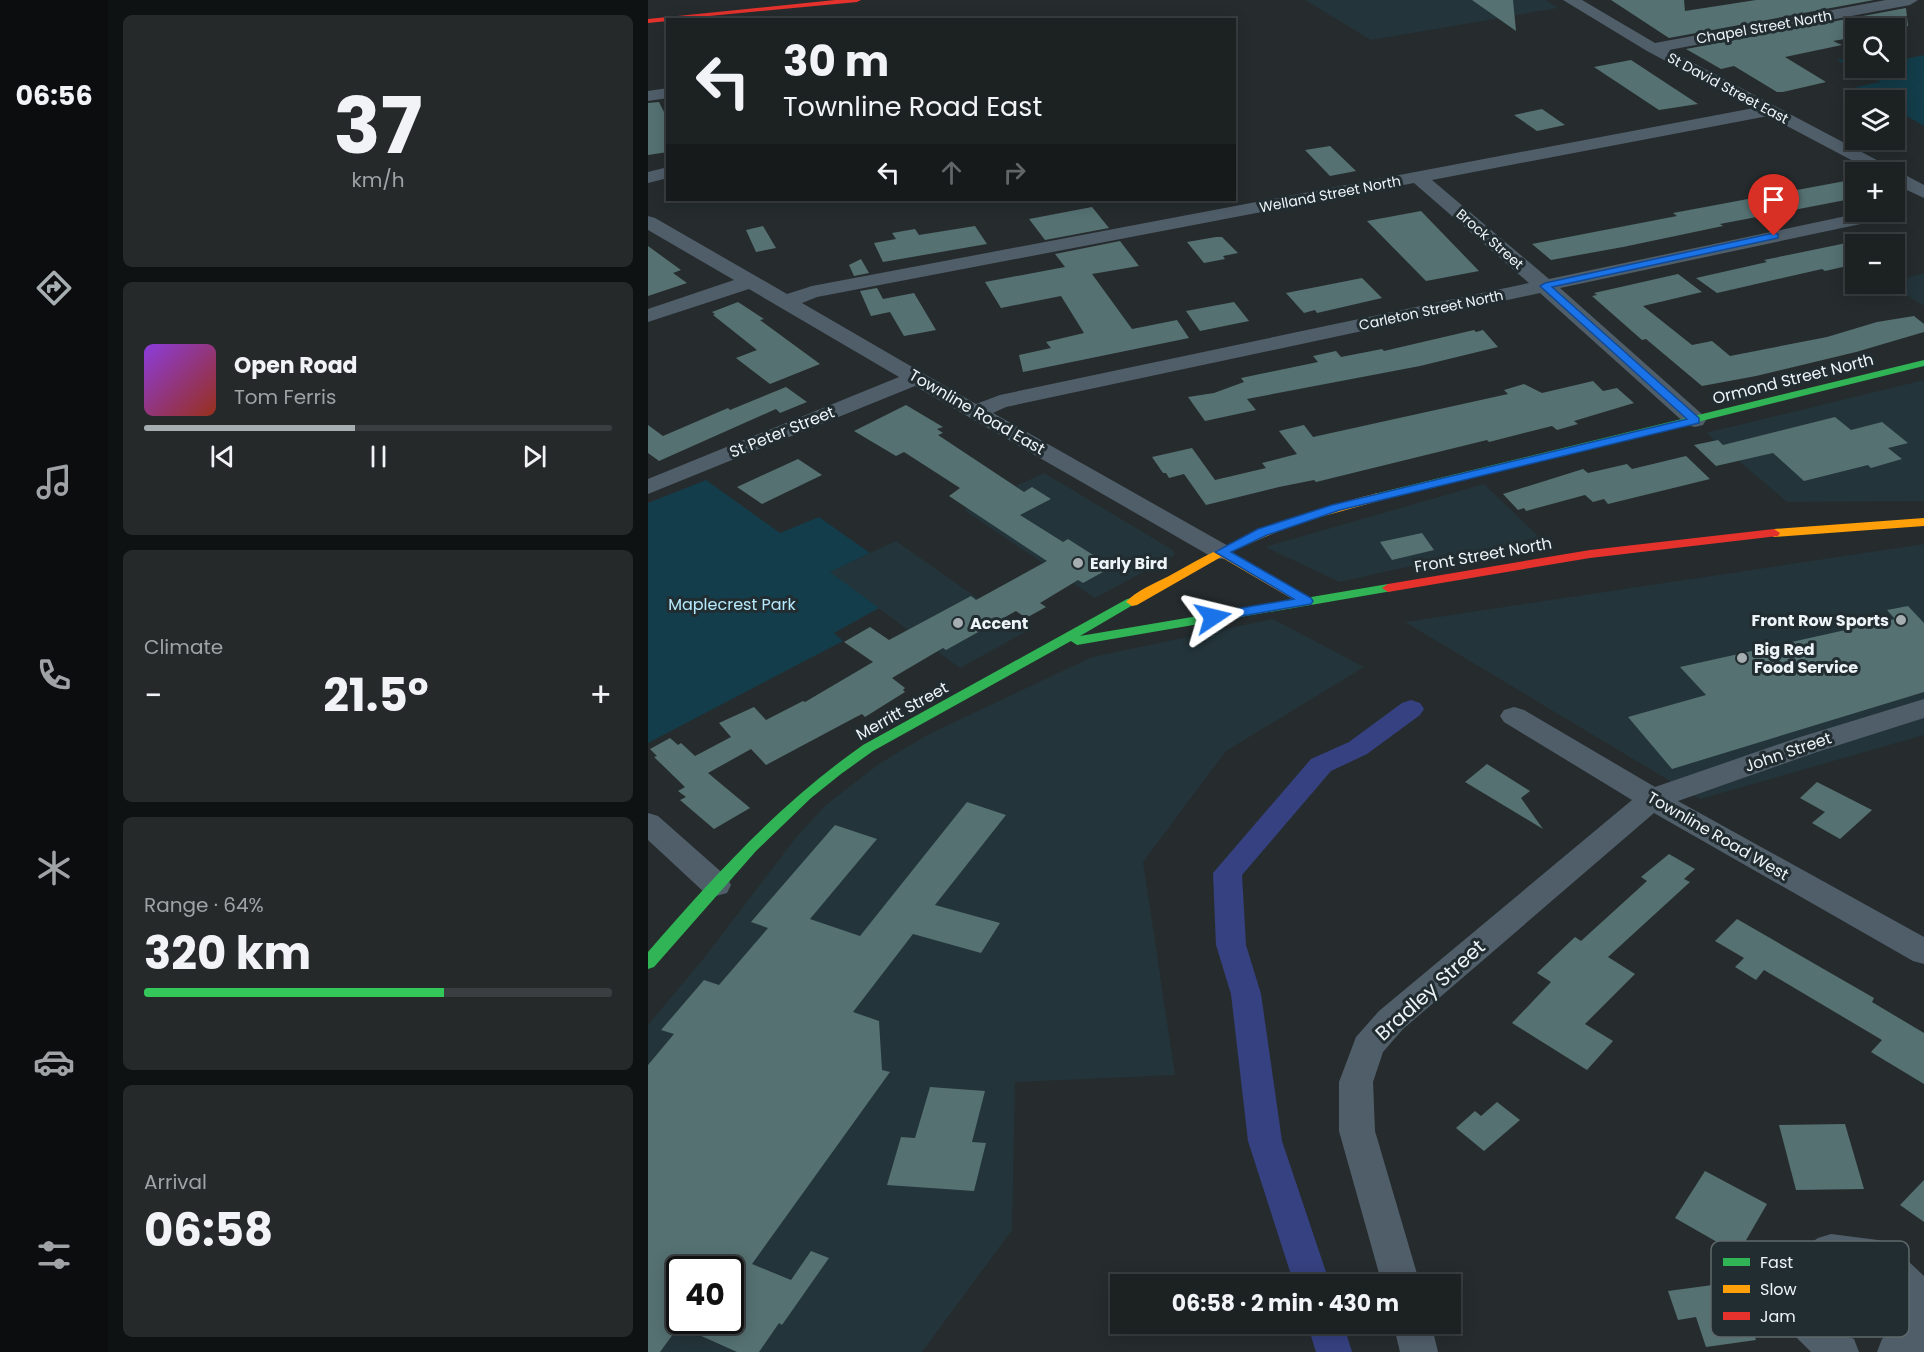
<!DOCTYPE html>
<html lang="en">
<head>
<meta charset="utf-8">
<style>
  body { margin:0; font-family:Poppins,sans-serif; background:#25292a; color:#f1f3f6; height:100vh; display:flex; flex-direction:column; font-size:22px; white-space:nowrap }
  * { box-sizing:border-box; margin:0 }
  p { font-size:20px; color:#a0a3a5 }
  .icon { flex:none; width:33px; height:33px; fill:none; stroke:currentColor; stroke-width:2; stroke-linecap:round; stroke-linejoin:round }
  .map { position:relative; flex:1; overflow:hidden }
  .sheet { display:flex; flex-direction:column; gap:15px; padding:15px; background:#0f1213; width:540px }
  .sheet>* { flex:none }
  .hud { position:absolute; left:18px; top:18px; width:570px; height:183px; border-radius:0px; box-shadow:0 3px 15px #0003,0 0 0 2px #3a3e40; background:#1c2122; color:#f1f3f6; overflow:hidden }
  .buttons { position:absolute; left:1197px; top:18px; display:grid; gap:12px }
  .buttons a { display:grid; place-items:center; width:60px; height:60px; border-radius:0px; background:#1c2122; box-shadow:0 3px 15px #0003,0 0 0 2px #3a3e40; font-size:30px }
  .speed { position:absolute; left:18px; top:1256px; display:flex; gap:12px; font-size:30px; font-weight:700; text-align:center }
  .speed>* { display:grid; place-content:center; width:78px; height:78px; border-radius:50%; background:#1c2122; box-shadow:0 3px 15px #0003,0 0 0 2px #3a3e40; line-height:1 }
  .speed .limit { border:3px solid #111; border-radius:9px; background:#fff; color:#111 }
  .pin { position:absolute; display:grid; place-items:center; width:51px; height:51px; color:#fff; margin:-62px -26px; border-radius:50% 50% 50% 0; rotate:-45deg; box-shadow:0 0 6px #0007 }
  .pin .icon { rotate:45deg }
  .me { position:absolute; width:66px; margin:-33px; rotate:80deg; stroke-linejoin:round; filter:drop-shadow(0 0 4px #0008) }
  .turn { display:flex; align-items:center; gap:21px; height:126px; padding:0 18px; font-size:27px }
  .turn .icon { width:78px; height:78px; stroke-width:2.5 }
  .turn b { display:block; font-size:42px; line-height:51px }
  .lanes { display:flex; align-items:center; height:57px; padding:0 18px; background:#0003; justify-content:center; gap:30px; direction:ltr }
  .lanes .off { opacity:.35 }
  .big { font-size:45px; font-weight:700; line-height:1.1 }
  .sheet .widget { flex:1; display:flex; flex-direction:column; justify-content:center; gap:9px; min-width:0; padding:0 21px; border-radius:9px; background:#25292a }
  .sheet .dial { align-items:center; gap:0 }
  .dial b { font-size:78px; line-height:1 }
  .song { display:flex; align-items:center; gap:18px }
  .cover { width:72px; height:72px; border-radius:9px; background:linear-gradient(135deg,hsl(270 70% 55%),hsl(10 70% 35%)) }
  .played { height:6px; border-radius:3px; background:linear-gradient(90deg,#a7aeb1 45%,#3a3e40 45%) }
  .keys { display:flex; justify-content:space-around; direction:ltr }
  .heat { display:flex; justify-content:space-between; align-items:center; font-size:33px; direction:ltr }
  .charge { height:9px; border-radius:4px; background:linear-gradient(90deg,#34c759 64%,#3a3e40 0) }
  .trip { position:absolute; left:462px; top:1274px; width:351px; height:60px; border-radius:0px; background:#1c2122; box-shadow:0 3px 15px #0003,0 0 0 2px #3a3e40; font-weight:700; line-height:60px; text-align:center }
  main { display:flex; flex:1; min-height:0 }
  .menu { display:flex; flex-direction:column; width:108px; justify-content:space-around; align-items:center; background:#0b0d0e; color:#a0a3a5 }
  .menu .icon { width:42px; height:42px }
  .menu .active { color:#a7aeb1 }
  .menu b { font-size:27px; color:#f1f3f6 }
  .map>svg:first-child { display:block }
</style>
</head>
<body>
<main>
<nav class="menu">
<b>06:56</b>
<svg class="icon active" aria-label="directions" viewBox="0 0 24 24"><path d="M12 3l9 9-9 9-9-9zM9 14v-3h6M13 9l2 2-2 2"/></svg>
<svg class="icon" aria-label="music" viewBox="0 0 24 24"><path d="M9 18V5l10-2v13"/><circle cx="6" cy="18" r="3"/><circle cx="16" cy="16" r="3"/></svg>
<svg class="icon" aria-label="phone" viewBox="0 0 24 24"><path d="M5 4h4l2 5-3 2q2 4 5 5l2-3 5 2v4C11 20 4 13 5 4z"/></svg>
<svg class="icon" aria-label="climate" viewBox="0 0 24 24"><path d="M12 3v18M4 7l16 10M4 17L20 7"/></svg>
<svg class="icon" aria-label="car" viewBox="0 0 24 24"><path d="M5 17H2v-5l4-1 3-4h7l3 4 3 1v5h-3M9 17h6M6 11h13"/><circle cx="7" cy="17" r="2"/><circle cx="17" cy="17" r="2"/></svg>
<svg class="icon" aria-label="filters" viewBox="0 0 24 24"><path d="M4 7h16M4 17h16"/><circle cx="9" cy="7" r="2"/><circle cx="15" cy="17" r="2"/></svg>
</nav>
<section class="sheet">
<div class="widget dial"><b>37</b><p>km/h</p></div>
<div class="widget">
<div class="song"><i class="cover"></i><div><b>Open Road</b><p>Tom Ferris</p></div></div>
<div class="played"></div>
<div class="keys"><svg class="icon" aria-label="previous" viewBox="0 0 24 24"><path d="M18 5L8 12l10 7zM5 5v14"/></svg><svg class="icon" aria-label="pause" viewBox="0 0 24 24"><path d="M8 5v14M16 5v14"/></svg><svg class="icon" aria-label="next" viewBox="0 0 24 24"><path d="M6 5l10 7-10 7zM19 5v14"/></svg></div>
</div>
<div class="widget"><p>Climate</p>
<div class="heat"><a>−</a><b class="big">21.5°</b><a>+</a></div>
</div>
<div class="widget"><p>Range · 64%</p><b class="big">320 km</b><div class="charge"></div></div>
<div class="widget"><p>Arrival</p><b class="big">06:58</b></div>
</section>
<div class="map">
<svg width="1276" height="1352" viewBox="0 0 1276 1352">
  <rect width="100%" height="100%" fill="#262c2e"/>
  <g fill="#23343a" fill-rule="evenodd">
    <polygon points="657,0 898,0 910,8 723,40"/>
    <polygon points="1276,273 1276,306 1241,284 1246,284 1247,281"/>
    <polygon points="1276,380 1276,501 1139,502 1058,433"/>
    <polygon points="396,473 525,550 527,555 447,598 316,510"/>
    <polygon points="836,484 891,537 692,582 617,547"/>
    <polygon points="248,541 377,632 312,668 181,572"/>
    <polygon points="1276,544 1276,735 1052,799 757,622"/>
    <path d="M 625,619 L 716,667 L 578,751 L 495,862 L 527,1075 L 367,1082 L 364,1230 L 274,1352 L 0,1352 L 0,1025 L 56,958 L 150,835 L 179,804 L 231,764 L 279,735 L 444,657 ZM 32,1269 L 82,1269 L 82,1320 L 32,1320 Z"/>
  </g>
  <g fill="#133d4a">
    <polygon points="1276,55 1276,126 1247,109 1246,100 1232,100 1208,87 1233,82 1189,60 1207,57 1208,68 1246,68 1247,61"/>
    <polygon points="58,480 132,533 171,517 222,553 182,572 231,608 186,633 195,641 0,743 0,503"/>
  </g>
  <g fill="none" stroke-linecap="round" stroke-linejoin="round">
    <g fill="#364181" fill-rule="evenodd">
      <polygon points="763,700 772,703 776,709 772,715 719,754 683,771 594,875 598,945 613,994 634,1141 682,1284 646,1284 600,1141 583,994 568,945 565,873 663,759 701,742 754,703"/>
      <polygon points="659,1323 695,1323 704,1352 668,1352"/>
    </g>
  </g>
  <g fill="#557172" fill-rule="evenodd">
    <polygon points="824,0 865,0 868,31"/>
    <polygon points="963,0 1036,0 1037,11 1108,0 1226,0 1021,38"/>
    <polygon points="1258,8 1260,26 1254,27 1257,28 1208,28 1208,37 1185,41 1194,45 1137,57 1178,82 1135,92 1129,92 1086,66 1073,69 1038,49"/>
    <polygon points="983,60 1050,104 1011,110 946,67"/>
    <polygon points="11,102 20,120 20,152 0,155 0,103"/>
    <polygon points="894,109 917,125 889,131 866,115"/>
    <polygon points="682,146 708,171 682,176 657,150"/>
    <polygon points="1208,179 1208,198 1072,224 1075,226 975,247 903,260 884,244 1029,216 1025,213"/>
    <polygon points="444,207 461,228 397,240 381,219"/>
    <polygon points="773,211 831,271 778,281 719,221"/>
    <polygon points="115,226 128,248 108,252 98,230"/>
    <polygon points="327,226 339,244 235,262 226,243 248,239 244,233 267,229 271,235"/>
    <polygon points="568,237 574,237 590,253 575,256 577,259 556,263 539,242"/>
    <polygon points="472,241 491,266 444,274 484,329 529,320 541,338 375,372 371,355 403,348 398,342 436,333 413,296 353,308 337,282 417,267 407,254"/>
    <polygon points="1208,241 1208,264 1177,271 1174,269 1069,293 1048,278 1119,262 1116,260"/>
    <polygon points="0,246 33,270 25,273 39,283 0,296"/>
    <polygon points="213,259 221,273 206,276 201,265"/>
    <polygon points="1030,274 1054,292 995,306 1044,345 1064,341 1082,356 1179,337 1229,322 1266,316 1276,324 1276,332 1208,352 1108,376 1054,386 998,339 994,340 944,296 949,295 946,293"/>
    <polygon points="714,278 734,298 669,313 667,310 656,313 638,293"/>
    <polygon points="229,288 235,299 266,293 288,330 256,336 242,312 223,316 212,291"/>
    <polygon points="90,302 116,319 112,320 172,364 122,384 88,358 109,350 65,315 67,314 64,312"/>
    <polygon points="586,302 601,321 552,331 538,311"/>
    <polygon points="826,330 828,332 835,330 850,347 772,366 599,399 608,410 557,421 540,397 566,393 596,382 593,378 670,362 665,356 688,351 693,357 734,349 736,351"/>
    <polygon points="945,381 955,391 969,388 986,403 926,421 930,424 909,430 904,426 841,442 839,440 668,482 666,480 631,487 558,505 536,474 521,478 518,473 515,473 504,457 544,448 567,480 618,468 614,463 649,454 631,431 656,425 665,437 860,394 856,390 876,384 894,393"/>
    <polygon points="138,387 159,402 132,413 128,409 11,461 0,453 0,425 15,436 80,408 82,410"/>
    <polygon points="258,405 295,427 289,429 295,433 290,435 376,492 384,487 403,499 372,515 415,542 420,539 464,567 435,583 430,580 392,603 398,607 378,618 368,611 298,650 295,648 244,678 257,688 255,690 257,692 217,717 214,714 208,717 118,765 103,749 60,773 102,808 66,829 32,800 38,797 30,791 37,787 6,757 9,756 2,749 22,738 30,745 33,743 47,756 83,737 71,723 106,707 118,720 155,701 157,702 225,662 196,642 222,627 241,640 323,596 328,600 399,561 301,496 312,488 256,452 248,456 206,431"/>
    <polygon points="1187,417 1203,430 1234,422 1260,443 1240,448 1254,459 1223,468 1220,465 1156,481 1125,453 1068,466 1046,445 1070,440 1075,445"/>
    <polygon points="1038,456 1062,479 960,504 956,499 945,502 937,495 878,511 876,508 870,510 855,494 935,469 940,473 979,464 984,469"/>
    <polygon points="150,459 174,475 114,504 89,487"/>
    <polygon points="774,533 786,550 744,560 732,542"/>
    <polygon points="1260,606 1276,623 1276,692 1024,769 980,717 1058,695 1032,667 1247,619 1239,610"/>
    <polygon points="839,764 882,791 873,798 895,829 817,782"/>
    <polygon points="1169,782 1224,810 1192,839 1164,823 1177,812 1152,798"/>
    <path d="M 319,802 L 358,815 L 287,905 L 352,923 L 333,953 L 265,934 L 205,1012 L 231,1021 L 234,1070 L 242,1072 L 104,1264 L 143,1280 L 163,1251 L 181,1258 L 134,1325 L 131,1323 L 111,1352 L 89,1352 L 31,1326 L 12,1352 L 0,1352 L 0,1065 L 26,1034 L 13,1030 L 56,980 L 71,985 L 120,928 L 103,922 L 187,825 L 229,839 L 162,919 L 212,936 ZM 32,1269 L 82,1269 L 82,1320 L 32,1320 Z"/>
    <polygon points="1021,854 1047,869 1036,879 1042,882 960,957 987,974 937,1024 965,1041 939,1070 864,1023 903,982 889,973 927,937 933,941 999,881 993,877"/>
    <polygon points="1089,919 1226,998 1224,1002 1276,1033 1276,1084 1223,1052 1234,1040 1116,970 1108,980 1087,967 1096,958 1067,941"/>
    <polygon points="282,1087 337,1091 324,1142 338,1143 326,1191 239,1185 253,1137 267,1138"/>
    <polygon points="849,1102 872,1120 836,1151 808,1128 827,1111 833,1116"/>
    <polygon points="1197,1124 1216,1189 1148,1190 1131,1125"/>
    <polygon points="1057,1171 1119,1204 1090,1254 1027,1218"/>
    <polygon points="1276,1180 1276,1222 1252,1205"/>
    <polygon points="1087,1282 1108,1340 1058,1347 1048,1317 1030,1320 1020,1291"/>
  </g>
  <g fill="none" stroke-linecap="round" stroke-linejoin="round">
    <g fill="#505e6a" fill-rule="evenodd">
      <path d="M 915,0 L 934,0 L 1007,43 L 1238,0 L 1270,0 L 1262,5 L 1021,50 L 1276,185 L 1276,198 L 1246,184 L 1246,172 L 1226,172 L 1120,116 L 784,180 L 901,279 L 1217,212 L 1246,212 L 1248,208 L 1250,212 L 1248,216 L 1241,218 L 912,288 L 1055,415 L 1058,420 L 1055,425 L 1047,427 L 1039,425 L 892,293 L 358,407 L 345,413 L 582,547 L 585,552 L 582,557 L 573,559 L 564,557 L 267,386 L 0,494 L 0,479 L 251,377 L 101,289 L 0,322 L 0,309 L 86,280 L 0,230 L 0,216 L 7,218 L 139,294 L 164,286 L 1106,108 L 999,51 ZM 766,183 L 881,283 L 352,395 L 328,404 L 154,303 L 169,297 Z"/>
      <polygon points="20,88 20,98 0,101 0,91"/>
      <polygon points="20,167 20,178 0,183 0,172"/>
      <polygon points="1276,699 1276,718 1169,752 1030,801 1276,937 1276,964 1265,961 1006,813 755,1029 735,1052 725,1082 727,1131 772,1284 734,1284 691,1131 691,1082 708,1037 731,1011 984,800 856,722 852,716 856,710 866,707 876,710 1007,787 1149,738"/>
      <polygon points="0,813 10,816 79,877 83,885 79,893 68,896 57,893 0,840"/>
      <polygon points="1183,1234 1230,1240 1243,1245 1276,1276 1276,1352 1229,1352 1234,1339 1251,1326 1249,1299 1220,1272 1188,1267 1169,1281 1171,1308 1201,1337 1206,1339 1211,1352 1163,1352 1138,1327 1133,1315 1131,1273 1137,1261 1170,1238"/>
      <polygon points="745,1323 783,1323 790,1352 752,1352"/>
    </g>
    <g fill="#30b455" fill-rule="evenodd">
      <polygon points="1276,360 1276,366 730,501 724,497 726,494"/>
      <path d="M 740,584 L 746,588 L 744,591 L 429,645 L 423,641 L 225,751 L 193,774 L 163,798 L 108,851 L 6,967 L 0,969 L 0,952 C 66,876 132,803 215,745 L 479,599 L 484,598 L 490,602 L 432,636 Z"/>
    </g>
    <g fill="#ff9f0a" fill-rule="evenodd">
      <path d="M 730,493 L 734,494 L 736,497 L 734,500 L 647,524 L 582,552 L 663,598 L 664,601 L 663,604 L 653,604 L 573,557 L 489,605 L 484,606 L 478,602 C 488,591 507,583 521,576 C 590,536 652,512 730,493 Z"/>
      <polygon points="1276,518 1276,526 1126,537 1120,533 1126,529"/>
    </g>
    <g fill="#e5322d" fill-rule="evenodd">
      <polygon points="187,0 213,0 209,2 20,20 20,21 0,23 0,19"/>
      <polygon points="1126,529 1132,533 1130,536 942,558 740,592 734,588 740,584 942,550"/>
    </g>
  </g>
  <polygon fill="#1a73e8" stroke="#114b97" stroke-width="1.5" points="1126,233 1130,234 1130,238 904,287 1051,418 1051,423 692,510 619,535 583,552 663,598 665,601 663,604 565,621 561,620 559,617 565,613 646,599 567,552 610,529 684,505 1039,419 892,286 897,283"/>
  <g fill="#a7aeb1" stroke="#222d31" stroke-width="2">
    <circle cx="430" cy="563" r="6"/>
    <circle cx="1253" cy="620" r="6"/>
    <circle cx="310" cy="623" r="6"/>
    <circle cx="1094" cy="658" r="6"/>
  </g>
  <g text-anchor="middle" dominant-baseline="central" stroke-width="6" stroke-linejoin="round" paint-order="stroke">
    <g font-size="14" fill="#edf4f7" stroke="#222d31">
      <text transform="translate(1116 27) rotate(-10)">Chapel Street North</text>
      <text transform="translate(1080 88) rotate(28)">St David Street East</text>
      <text transform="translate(682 194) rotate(-11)">Welland Street North</text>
      <text transform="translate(842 239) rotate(41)">Brock Street</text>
      <text transform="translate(783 310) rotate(-12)">Carleton Street North</text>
    </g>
    <g font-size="16" fill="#edf4f7" stroke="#222d31">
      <text transform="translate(1145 379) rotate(-14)">Ormond Street North</text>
      <text transform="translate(329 412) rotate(30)">Townline Road East</text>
      <text transform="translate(134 432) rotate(-22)">St Peter Street</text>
      <text transform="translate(835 555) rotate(-10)">Front Street North</text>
      <text transform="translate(254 711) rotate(-29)">Merritt Street</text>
      <text transform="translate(1140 752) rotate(-19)">John Street</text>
      <text transform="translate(1070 836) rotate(30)">Townline Road West</text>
    </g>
    <g font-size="16" font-weight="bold" fill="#edf4f7" stroke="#222d31" text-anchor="start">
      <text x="442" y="563">Early Bird</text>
      <text x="1241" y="620" text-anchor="end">Front Row Sports</text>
      <text x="322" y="623">Accent</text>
      <text x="1106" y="649">Big Red<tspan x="1106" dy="18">Food Service</tspan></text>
    </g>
    <g font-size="16" fill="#b6e9fb" stroke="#222d31">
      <text x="84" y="604">Maplecrest Park</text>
    </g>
    <g font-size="20" fill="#edf4f7" stroke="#222d31">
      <text transform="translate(782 990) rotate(-42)">Bradley Street</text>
    </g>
  </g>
  <rect x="1063" y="1241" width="198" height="96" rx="9" fill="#222d31" stroke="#5f696c" stroke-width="1.5"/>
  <rect x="1075" y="1258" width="27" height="8" fill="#30b455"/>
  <rect x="1075" y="1285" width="27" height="8" fill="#ff9f0a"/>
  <rect x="1075" y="1312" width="27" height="8" fill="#e5322d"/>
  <g font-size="16" fill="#edf4f7">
    <text x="1112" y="1268">Fast</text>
    <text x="1112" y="1295">Slow</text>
    <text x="1112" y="1322">Jam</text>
  </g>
</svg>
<div class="buttons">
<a><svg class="icon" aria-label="search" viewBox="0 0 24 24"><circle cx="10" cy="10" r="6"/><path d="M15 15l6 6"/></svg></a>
<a><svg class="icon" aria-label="layers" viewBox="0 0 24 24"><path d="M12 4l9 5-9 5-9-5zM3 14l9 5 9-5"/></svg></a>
<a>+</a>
<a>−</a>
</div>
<div class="speed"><div class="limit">40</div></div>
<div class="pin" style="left:1126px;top:236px;background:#d93025"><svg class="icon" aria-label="arrive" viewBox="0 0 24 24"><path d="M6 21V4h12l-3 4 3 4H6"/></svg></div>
<svg class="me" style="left:565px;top:617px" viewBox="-20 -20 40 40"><path d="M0-17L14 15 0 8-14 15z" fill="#1a73e8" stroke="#fff" stroke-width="4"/></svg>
<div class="trip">06:58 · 2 min · 430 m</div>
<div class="hud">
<div class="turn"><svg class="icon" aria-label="left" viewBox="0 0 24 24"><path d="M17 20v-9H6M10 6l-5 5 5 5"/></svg><div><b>30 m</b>Townline Road East</div></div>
<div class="lanes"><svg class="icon" aria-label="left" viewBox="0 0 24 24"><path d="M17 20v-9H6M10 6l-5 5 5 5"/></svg><svg class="icon off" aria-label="ahead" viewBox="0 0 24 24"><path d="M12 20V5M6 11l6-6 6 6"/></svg><svg class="icon off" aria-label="right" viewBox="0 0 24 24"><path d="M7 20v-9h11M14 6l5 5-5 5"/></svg></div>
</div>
</div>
</main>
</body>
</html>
